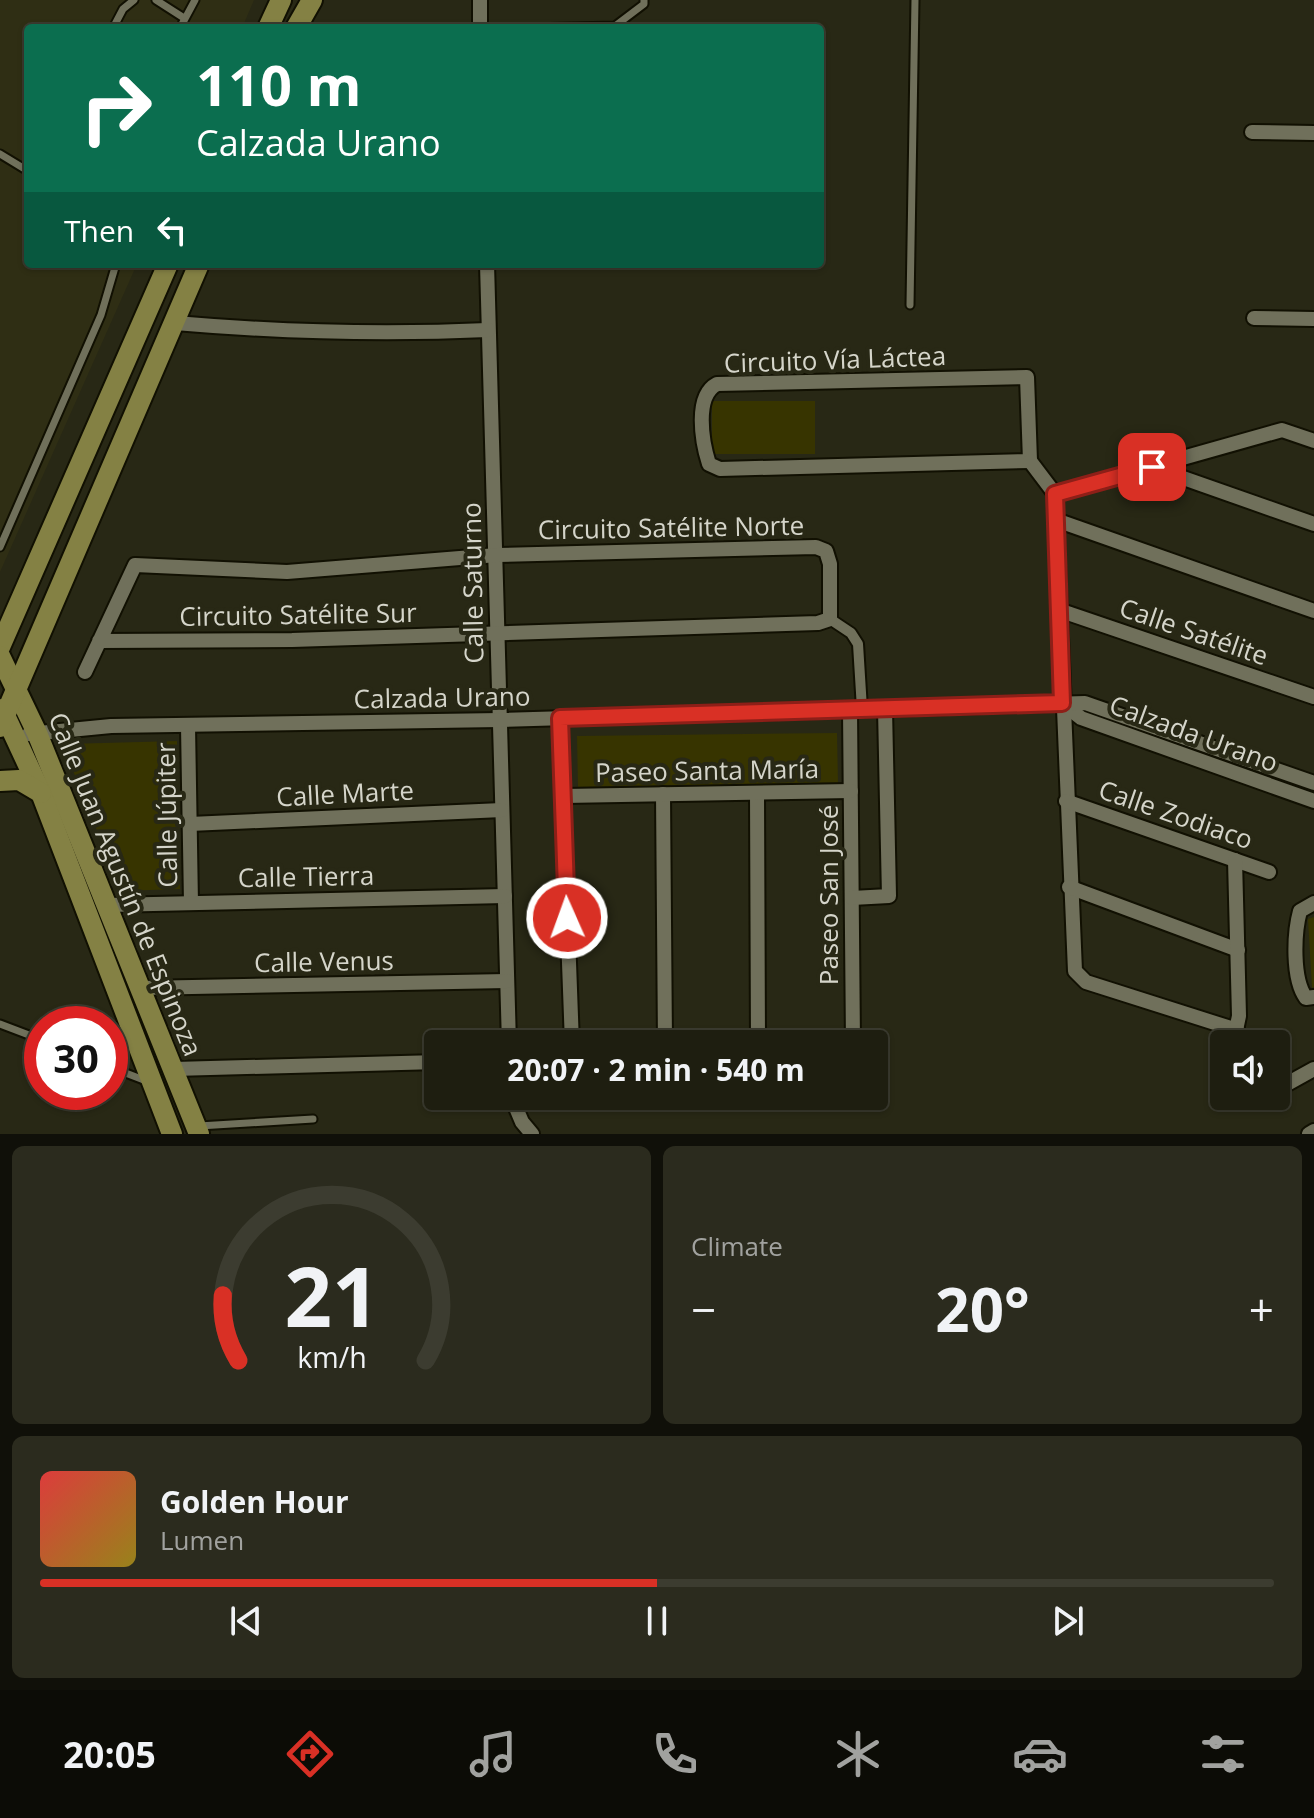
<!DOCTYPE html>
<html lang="en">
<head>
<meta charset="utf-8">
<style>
  body { margin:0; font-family:"Open Sans",sans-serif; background:#2b2b1e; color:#f1f3f6; height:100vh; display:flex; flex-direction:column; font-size:30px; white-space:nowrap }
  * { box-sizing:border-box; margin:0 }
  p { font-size:26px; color:#a1a29f }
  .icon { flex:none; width:44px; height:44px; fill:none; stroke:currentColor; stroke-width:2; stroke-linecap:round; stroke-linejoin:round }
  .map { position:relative; height:1134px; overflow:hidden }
  .sheet { display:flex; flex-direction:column; gap:12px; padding:12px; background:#101009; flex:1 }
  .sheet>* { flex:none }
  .guide { position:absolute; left:24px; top:24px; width:800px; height:244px; border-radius:8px; box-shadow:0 2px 6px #0004,0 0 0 2px #3c3c30; background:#0b6e4f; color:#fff; overflow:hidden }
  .tools { position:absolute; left:1210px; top:1030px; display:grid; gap:16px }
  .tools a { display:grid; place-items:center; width:80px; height:80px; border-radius:8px; background:#1e1e10; box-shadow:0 2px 6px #0004,0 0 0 2px #3c3c30; font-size:40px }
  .speed { position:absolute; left:24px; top:1006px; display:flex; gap:16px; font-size:40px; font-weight:700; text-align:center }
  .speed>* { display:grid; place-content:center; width:104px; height:104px; border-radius:50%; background:#1e1e10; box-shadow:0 2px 6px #0004,0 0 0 2px #3c3c30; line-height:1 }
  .speed .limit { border:12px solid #d22; background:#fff; color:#111 }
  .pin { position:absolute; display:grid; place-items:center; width:68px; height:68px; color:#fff; margin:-34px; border-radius:16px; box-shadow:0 4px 12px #0006 }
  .me { position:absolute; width:88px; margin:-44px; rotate:358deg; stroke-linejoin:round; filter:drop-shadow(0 0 6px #0008) }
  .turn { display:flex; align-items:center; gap:28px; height:168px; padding:0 40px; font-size:36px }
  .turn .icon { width:104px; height:104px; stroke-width:2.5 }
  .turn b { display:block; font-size:56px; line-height:68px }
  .then { display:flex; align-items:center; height:76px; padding:0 40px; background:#0003; gap:16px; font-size:30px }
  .big { font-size:60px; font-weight:700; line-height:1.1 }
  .sheet .card { flex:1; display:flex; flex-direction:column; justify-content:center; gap:12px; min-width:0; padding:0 28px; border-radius:12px; background:#2b2b1e }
  .sheet .dial { align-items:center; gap:0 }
  .dial svg { height:208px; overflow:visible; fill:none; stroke:#3c3c30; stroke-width:7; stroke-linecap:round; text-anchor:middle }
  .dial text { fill:#f1f3f6; stroke:none }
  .song { display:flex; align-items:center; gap:24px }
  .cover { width:96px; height:96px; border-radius:12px; background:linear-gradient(135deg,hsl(0 70% 55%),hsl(50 70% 35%)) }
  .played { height:8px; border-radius:4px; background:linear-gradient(90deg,#d93025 50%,#3c3c30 50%) }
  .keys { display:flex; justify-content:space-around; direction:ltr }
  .heat { display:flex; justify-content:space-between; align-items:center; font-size:44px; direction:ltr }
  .sheet .tiles { flex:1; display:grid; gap:12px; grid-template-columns:1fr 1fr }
  .card:last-child { grid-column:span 2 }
  .trip { position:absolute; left:424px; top:1030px; width:464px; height:80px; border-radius:8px; background:#1e1e10; box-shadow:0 2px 6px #0004,0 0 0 2px #3c3c30; font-weight:700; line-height:80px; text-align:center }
  .tab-bar { display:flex; height:128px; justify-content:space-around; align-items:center; background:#0c0c06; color:#a1a29f }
  .tab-bar .icon { width:56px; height:56px }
  .tab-bar .on { color:#d93025 }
  .tab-bar b { font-size:36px; color:#f1f3f6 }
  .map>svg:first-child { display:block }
</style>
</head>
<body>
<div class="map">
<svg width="1314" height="1134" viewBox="0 0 1314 1134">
  <rect width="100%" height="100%" fill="#282815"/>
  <polygon fill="#2f2e14" points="0,0 254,0 242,28 28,28 28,264 137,264 0,572"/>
  <g fill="#373400">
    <rect x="712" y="401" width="103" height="53"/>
    <polygon points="837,733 838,784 578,787 577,736"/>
    <polygon points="177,741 180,889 121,891 66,753 66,744"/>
    <polygon points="1314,917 1314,987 1312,988 1308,919"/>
  </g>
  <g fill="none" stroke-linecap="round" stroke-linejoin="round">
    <g stroke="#111002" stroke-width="11">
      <g id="service">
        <polyline points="156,0 184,18"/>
        <polyline points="113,28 123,9 134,0"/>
        <polyline points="180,28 195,0"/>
        <polyline points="528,28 615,26 644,4 644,0"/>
        <polyline points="0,154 28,171"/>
        <polyline points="910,305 915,0"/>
        <polyline points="0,547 101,315 116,264"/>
        <polyline points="0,1024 42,1040"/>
        <polyline points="110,1067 149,1082"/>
        <polyline points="199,1126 313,1119"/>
      </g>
    </g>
    <g stroke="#111002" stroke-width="14">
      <polyline id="pedestrian" points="830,619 851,633 858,644 862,709"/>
    </g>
    <g stroke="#111002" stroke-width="18">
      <g id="minor">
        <polyline points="480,0 480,28"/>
        <polyline points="1252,132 1314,133"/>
        <polyline points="487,264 509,1044"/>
        <polyline points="1254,318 1314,319"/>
        <path d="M 175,323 C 280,332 383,335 488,330"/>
        <path d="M 1027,377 L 1030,461 L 720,469 L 709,464 C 702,442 694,396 717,384 Z"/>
        <polyline points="1030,461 1055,494 1075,971 1086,982 1237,1030"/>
        <polyline points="1152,467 1314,524"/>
        <polyline points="1055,494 1282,430 1314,441"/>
        <polyline points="1056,520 1314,611"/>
        <polyline points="1059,610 1314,697"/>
        <polyline points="85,672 135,565 287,572 497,555 816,547 826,551 830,564 830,619 818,623 292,640 99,641"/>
        <polyline points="1062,703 1081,718 1314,801"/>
        <polyline points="850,710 853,1044"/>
        <polyline points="560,718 572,1044"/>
        <polyline points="188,726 191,903"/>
        <polyline points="29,734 111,726 500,720 1085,703 1314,783"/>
        <polyline points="757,793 758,1044"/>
        <polyline points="663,794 665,1044"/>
        <polyline points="564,796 851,791"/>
        <polyline points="1066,801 1269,872"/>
        <polyline points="190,824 502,810"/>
        <polyline points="1069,887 1238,950"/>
        <polyline points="852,898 889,896 885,709"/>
        <path d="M 1314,903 L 1300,911 C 1294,933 1292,979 1306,998 L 1314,997"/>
        <polyline points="108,905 505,896"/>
        <polyline points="141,988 507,981"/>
        <polyline points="1233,1044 1239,1016 1235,860"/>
        <polyline points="174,1069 438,1062"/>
        <polyline points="1276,1090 1314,1069"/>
        <polyline points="511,1096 522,1122 532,1134"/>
        <polyline points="1309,1134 1314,1131"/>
      </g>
    </g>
    <g stroke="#111002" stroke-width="24">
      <g id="primary">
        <polyline points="268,28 281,0"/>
        <polyline points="296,28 312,0"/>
        <polyline points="0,647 168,264"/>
        <polyline points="0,656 37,733 199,1134"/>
        <polyline points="2,709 41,793 172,1134"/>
        <polyline points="0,727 199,264"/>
        <polyline points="0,781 19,780 41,793"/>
      </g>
    </g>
    <use href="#service" stroke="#70705b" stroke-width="7"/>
    <use href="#pedestrian" stroke="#70705b" stroke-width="10"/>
    <use href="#minor" stroke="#70705b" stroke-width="14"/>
    <use href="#primary" stroke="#848144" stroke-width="20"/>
  </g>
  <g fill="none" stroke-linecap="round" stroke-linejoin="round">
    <g stroke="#8d1f18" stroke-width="20">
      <polyline id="route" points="567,918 560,718 1062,703 1055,494 1152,467"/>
    </g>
    <use href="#route" stroke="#d93025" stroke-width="14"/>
  </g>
  <g text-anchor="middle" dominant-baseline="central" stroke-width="8" stroke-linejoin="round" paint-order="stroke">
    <g font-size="26" fill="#d5d5ca" stroke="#282815">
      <text transform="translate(835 359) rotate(-2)">Circuito Vía Láctea</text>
      <text transform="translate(671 527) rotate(-1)">Circuito Satélite Norte</text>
      <text transform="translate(472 583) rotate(-91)">Calle Saturno</text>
      <text transform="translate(298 614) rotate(-1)">Circuito Satélite Sur</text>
      <text transform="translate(1194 631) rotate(19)">Calle Satélite</text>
      <text transform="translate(442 697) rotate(-1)">Calzada Urano</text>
      <text transform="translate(1194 733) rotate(20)">Calzada Urano</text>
      <text transform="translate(707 770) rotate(-1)">Paseo Santa María</text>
      <text transform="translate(345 793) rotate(-3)">Calle Marte</text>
      <text transform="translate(1176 814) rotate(19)">Calle Zodiaco</text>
      <text transform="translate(166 815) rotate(-91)">Calle Júpiter</text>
      <text transform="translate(306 876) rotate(-1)">Calle Tierra</text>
      <text transform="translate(126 884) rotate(68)">Calle Juan Agustín de Espinoza</text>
      <text transform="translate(828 895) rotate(-90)">Paseo San José</text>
      <text transform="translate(324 961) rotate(-1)">Calle Venus</text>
    </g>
  </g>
</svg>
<div class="tools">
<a><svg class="icon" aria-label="sound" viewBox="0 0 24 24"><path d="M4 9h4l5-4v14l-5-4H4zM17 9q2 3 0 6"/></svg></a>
</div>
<div class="speed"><div class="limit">30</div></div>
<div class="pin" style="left:1152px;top:467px;background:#d93025"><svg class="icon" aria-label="arrive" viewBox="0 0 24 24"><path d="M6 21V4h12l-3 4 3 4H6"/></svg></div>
<svg class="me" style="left:567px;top:918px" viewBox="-20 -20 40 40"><circle r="17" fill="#d93025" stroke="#fff" stroke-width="3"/><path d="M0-11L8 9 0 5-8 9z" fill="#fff"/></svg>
<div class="trip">20:07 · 2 min · 540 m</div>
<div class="guide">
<div class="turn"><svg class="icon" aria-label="right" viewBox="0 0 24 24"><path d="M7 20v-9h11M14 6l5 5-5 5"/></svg><div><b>110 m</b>Calzada Urano</div></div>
<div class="then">Then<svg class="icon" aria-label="left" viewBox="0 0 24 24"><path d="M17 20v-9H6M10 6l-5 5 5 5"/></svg></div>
</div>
</div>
<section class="sheet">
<div class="tiles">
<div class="card dial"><svg viewBox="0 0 100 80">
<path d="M14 69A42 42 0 1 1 86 69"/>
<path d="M14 69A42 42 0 0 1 8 44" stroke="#d93025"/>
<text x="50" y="56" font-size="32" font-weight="700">21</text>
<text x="50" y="72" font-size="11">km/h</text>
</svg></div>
<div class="card"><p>Climate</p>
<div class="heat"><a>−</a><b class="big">20°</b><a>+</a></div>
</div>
<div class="card">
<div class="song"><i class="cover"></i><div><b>Golden Hour</b><p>Lumen</p></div></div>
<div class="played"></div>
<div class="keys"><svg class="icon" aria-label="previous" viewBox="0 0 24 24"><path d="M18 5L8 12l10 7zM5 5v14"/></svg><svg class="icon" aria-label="pause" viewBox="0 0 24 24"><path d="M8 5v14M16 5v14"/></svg><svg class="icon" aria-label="next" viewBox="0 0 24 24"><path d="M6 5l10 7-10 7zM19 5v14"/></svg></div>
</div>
</div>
</section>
<nav class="tab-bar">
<b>20:05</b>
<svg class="icon on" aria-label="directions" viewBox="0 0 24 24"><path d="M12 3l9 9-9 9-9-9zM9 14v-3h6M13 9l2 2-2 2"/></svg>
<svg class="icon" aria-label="music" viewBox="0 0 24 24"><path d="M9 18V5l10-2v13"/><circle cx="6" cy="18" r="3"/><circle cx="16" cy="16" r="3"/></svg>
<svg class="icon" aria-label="phone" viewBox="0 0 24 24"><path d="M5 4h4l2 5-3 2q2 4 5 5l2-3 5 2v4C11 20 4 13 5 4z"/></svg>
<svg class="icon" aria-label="climate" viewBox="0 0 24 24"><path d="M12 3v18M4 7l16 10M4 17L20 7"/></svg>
<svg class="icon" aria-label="car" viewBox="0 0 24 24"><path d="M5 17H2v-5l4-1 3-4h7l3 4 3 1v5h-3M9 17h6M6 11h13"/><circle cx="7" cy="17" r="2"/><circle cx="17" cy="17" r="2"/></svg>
<svg class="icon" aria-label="filters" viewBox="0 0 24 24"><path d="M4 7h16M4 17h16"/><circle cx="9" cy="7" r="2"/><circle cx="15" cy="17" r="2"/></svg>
</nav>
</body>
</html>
